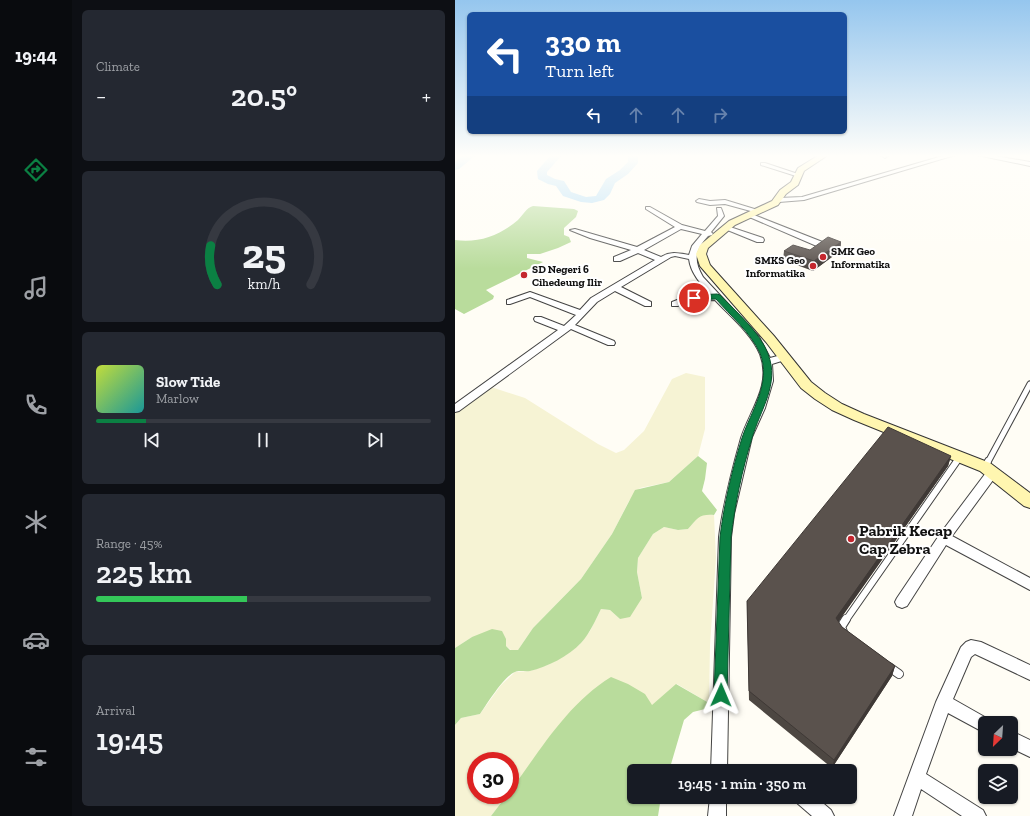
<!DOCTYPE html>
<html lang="en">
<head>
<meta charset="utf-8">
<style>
  body { margin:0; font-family:"Zilla Slab",serif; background:#242831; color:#f1f3f6; height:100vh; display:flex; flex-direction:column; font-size:15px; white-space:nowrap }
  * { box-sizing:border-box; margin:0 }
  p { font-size:13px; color:#9ea1a6 }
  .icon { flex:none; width:22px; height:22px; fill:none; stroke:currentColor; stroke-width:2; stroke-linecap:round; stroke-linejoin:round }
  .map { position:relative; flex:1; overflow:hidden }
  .drawer { display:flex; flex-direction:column; gap:10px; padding:10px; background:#0d0f14; width:383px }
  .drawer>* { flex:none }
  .guide { position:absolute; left:12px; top:12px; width:380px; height:122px; border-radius:6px; box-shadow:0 1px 3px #0004; background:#1a4fa0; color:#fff; overflow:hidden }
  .needle { width:26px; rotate:205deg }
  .buttons { position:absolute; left:523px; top:716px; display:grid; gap:8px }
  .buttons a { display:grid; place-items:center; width:40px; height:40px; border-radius:6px; background:#171b24; box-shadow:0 1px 3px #0004; font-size:20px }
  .speed { position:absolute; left:12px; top:752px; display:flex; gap:8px; font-size:20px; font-weight:700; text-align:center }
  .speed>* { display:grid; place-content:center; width:52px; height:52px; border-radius:50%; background:#171b24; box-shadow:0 1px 3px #0004; line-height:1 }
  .speed .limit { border:6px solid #d22; background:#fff; color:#111 }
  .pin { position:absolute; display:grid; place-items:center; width:34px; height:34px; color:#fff; margin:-17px; border:2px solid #fff; border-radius:50%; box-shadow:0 1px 4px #0007 }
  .me { position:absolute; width:44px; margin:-22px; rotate:1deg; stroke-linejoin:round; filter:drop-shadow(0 0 3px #0008) }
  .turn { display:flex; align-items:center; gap:14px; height:84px; padding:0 12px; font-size:18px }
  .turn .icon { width:52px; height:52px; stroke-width:2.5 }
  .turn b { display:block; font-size:28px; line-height:34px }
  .lanes { display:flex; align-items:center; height:38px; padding:0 12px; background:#0003; justify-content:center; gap:20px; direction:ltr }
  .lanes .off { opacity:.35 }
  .big { font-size:30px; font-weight:600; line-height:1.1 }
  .drawer .widget { flex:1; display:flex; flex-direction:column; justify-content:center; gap:6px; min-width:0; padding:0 14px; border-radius:6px; background:#242831 }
  .drawer .dial { align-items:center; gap:0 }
  .dial svg { height:104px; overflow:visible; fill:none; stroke:#363941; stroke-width:7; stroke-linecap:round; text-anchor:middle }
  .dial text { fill:#f1f3f6; stroke:none }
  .song { display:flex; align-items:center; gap:12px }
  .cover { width:48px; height:48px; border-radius:6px; background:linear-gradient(135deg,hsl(70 70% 55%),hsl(180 70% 35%)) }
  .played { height:4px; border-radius:2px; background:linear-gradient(90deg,#0b8043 15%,#363941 15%) }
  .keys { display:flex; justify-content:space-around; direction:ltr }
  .heat { display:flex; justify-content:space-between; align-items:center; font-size:22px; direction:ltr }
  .charge { height:6px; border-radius:3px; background:linear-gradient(90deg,#34c759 45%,#363941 0) }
  .trip { position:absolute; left:172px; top:764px; width:230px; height:40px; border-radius:6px; background:#171b24; box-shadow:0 1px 3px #0004; font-weight:600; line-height:40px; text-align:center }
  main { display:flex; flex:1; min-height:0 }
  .dock { display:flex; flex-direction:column; width:72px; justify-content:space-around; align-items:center; background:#090b0e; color:#9ea1a6 }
  .dock .icon { width:28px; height:28px }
  .dock .on { color:#0b8043 }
  .dock b { font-size:18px; color:#f1f3f6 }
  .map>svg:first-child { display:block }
</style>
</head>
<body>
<main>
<nav class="dock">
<b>19:44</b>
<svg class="icon on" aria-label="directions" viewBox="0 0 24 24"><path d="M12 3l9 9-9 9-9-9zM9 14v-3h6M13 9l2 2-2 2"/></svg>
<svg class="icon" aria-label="music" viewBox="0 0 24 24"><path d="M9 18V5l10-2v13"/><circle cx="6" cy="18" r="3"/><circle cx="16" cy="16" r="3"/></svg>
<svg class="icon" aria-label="phone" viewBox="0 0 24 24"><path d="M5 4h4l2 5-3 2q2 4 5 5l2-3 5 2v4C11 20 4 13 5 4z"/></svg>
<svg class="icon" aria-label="climate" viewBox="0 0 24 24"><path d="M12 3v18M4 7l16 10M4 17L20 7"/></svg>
<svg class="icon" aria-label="car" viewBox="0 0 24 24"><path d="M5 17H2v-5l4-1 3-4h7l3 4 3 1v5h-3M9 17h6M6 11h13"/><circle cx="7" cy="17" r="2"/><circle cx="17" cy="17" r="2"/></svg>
<svg class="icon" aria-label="filters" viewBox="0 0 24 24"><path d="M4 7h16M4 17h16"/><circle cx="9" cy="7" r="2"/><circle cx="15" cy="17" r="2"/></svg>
</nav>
<section class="drawer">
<div class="widget"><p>Climate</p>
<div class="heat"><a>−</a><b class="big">20.5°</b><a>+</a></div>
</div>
<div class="widget dial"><svg viewBox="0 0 100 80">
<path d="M14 69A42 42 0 1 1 86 69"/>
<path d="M14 69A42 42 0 0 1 9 39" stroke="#0b8043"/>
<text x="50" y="56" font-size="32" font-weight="700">25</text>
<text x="50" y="72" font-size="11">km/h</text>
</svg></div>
<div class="widget">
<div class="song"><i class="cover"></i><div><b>Slow Tide</b><p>Marlow</p></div></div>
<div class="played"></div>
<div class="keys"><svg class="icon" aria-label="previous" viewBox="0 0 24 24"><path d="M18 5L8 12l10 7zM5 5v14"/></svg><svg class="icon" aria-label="pause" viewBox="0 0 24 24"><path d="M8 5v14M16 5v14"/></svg><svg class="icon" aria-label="next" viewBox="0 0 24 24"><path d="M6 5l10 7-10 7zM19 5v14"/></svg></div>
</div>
<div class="widget"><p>Range · 45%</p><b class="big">225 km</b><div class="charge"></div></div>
<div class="widget"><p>Arrival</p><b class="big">19:45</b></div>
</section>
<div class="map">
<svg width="575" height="816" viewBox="0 0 575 816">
  <rect width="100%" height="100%" fill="#fffdf5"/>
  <g fill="#f6f3d4">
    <polygon points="231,373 250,377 250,429 243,456 214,482 185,488 174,501 157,534 126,579 78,628 63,650 56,650 51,646 51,639 17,637 0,648 0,405 36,387 70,398 143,444 161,453 169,450 189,431 217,379"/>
    <polygon points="249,514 259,515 261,558 255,645 254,703 222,684 197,706 79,760 55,791 55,761 21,761 21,795 52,795 36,816 0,816 0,725 6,718 25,714 46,685 60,672 75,671 92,665 111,655 125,644 135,631 146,609 155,610 165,619 187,598 182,572 183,558 198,534 209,527 223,530 233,529 243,517"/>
  </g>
  <g fill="#b9dc9c">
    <path d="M 78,206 L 119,209 L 123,211 L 121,217 L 109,228 L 109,235 L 114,237 L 116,242 L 103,248 L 85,254 L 72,254 L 72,258 L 88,262 L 31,290 L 39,296 L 38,299 L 9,314 L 0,309 L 0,240 C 24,243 44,236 63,220 C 68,215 71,208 78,206 Z"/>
    <path d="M 243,456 L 252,463 L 250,479 L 247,491 L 262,510 L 259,515 C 244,514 243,518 233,529 L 223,530 L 209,527 L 198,534 L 183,558 L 182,572 L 187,598 L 175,617 L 165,619 L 155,610 L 146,609 C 140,621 135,633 126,643 C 114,656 92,667 75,671 C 70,672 64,670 60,672 C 49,676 32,704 25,714 L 6,718 L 0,725 L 0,648 L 17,637 L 37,629 L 47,631 L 51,639 L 51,646 L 55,650 L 63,650 L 78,628 L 126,579 L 157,534 L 180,490 L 214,482 Z"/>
    <path d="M 156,677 L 173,684 L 190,694 L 197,705 L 221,684 L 254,703 L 250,709 L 238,712 L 229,720 L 214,771 L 179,771 L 179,797 L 206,797 L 203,816 L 36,816 L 52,795 L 55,795 L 55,791 C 85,751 112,704 156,677 Z"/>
  </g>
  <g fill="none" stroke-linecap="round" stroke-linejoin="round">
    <g fill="#b9e0f7" fill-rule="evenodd">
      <polygon points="8,155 21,155 4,169 0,170 0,162"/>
      <polygon points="96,155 107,155 92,172 92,175 100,179 109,181 116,192 131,197 141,196 151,179 165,170 173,162 173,155 183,155 183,163 173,174 160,183 155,194 149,200 137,203 126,202 108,196 101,186 93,184 83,179 82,171"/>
    </g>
    <g stroke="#444" stroke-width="7">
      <g id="service-far2">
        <polyline points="501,462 505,457"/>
        <polyline points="533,462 575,384"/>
      </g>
    </g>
    <g stroke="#444" stroke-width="8">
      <g id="service-far1">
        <polyline points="530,467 533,461"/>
        <polyline points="391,620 502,461"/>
      </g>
    </g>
    <g stroke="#444" stroke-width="10">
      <g id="service">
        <polyline points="388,632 386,627 391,619"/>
        <polyline points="434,667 444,674"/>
      </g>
    </g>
    <g stroke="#444" stroke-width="2">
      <g id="minor">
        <polygon points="425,155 432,155 433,156 430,158"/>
        <polygon points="491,155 500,155 349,200 324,202 321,200 324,198 347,197"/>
        <polygon points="522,155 535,155 575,162 575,166"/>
        <polygon points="306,163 310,163 346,175 341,176 306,165"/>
        <polygon points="244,199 255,201 270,200 306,211 303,213 270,204 255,205 242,202 241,201"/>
        <path d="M 191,207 L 195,207 L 227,225 L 250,231 L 263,216 L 262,208 L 266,208 L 269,216 L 256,232 L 258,234 L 257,235 L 253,236 C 240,250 238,260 248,277 L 304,337 L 315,358 L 330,354 L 335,357 L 333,359 L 317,364 L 318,381 L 310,408 L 297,437 L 279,514 L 276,537 L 272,771 L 256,771 L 264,537 C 268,504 277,470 286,438 C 295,410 317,385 305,354 C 296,333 275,316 260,300 L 232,301 L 223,306 L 217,306 L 217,302 L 230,297 L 256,295 C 246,284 236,274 234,259 L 220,256 L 216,257 L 166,287 L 196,302 L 196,306 L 190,306 L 160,291 L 142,302 L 120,325 L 159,341 L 160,343 L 159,345 L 153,345 L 116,329 L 4,411 L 0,412 L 0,404 L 103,330 L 80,321 L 79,319 L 80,317 L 86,317 L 109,326 L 121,315 L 75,297 L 55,304 L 52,304 L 52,300 L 75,292 L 125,310 L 136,298 L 200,260 L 183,253 L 165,261 L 159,261 L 159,257 L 176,250 L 135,238 L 115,230 L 120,229 L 182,247 L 220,227 L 191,209 ZM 226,229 L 247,234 L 237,246 L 234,255 C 223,253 216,251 206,257 L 189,250 Z"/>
        <polygon points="294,213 370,243 371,245 370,247 364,247 292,216 291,215"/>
        <polygon points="272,226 308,238 309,240 308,242 302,242 270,229 269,228"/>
        <polygon points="537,469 541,470 543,473 541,476 497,536 575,578 575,590 491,545 452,606 447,608 442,606 440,602 442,598 485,534 533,470"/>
        <polygon points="516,640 526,642 575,665 575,680 520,654 516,657 498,699 535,720 537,723 530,723 530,733 493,713 471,774 528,810 531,816 507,816 466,789 457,816 439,816 481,702 506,647 511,642"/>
        <polygon points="556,731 575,740 575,757 556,748"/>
        <polygon points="255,797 271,797 271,816 253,816"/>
        <polygon points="340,797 361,797 376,810 379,816 357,816 342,803"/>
      </g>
    </g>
    <g stroke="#333" stroke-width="2">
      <polygon id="secondary" points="364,155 373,155 349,171 343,185 331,194 323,205 280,225 253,248 251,254 255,265 319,336 356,382 370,393 387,404 409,414 535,463 575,493 575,508 569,506 525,471 399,420 377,410 360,399 346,388 311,342 245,266 241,254 245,245 274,221 317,201 325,190 336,182 343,168"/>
    </g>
    <use href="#service-far2" stroke="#fff" stroke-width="5"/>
    <use href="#service-far1" stroke="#fff" stroke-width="6"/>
    <use href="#service" stroke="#fff" stroke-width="8"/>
    <use href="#minor" fill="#fff" fill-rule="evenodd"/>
    <use href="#secondary" fill="#fff6b0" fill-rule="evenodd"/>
  </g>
  <g fill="#4d4742">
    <polygon points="386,242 385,251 358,271 328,260 329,251 355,250"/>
    <polygon points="496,456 493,466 383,622 387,627 440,666 437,676 377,768 294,700 292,601"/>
  </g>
  <g fill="#3f3936">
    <polygon points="386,242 385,251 358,271 359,261"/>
    <polygon points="496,456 493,466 379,628 381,618"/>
    <polygon points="440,666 437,676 377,768 379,760"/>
  </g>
  <g fill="#5a524d" stroke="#3f3936">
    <polygon points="373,237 386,242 359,261 329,251 338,245 355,250"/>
    <polygon points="433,427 496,456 381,618 387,627 440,666 379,760 294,691 292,601"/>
  </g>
  <linearGradient id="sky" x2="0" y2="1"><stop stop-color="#95c6ee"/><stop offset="0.58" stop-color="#fffefa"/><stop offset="1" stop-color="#fffefa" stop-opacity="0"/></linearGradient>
  <rect width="575" height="269" fill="url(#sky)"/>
  <path fill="#0b8043" stroke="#07532c" d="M 262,294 L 265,295 C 281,312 305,332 313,354 C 325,384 305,410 297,438 C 287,470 280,504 276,537 L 272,695 L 270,700 L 266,702 L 261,700 L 259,695 L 265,537 C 269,504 277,470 287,438 C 296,411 317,383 305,353 C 296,333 275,315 261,299 L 239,300 L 235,298 L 239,295 Z"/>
  <g fill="#c4262e" stroke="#fff" stroke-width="1.5">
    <circle cx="368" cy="257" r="4"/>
    <circle cx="358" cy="266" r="4"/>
    <circle cx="69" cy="275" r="4"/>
    <circle cx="396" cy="539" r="4"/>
  </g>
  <g text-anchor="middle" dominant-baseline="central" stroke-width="4" stroke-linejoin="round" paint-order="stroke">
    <g font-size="11" font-weight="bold" fill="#111" stroke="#fff" text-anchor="start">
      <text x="376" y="251">SMK Geo<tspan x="376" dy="13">Informatika</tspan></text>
      <text x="350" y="260" text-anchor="end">SMKS Geo<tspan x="350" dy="13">Informatika</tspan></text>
      <text x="77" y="269">SD Negeri 6<tspan x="77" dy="13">Cihedeung Ilir</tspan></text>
    </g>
    <g font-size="16" font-weight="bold" fill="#111" stroke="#fff" text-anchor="start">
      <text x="404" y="530">Pabrik Kecap<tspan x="404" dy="18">Cap Zebra</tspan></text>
    </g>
  </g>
</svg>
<div class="buttons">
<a><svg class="needle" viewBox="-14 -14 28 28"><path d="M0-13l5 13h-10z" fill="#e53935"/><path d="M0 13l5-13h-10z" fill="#9ea1a6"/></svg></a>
<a><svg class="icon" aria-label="layers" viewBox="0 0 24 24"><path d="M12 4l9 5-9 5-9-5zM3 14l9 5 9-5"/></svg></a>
</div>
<div class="speed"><div class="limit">30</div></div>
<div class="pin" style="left:239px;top:298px;background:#d93025"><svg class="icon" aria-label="arrive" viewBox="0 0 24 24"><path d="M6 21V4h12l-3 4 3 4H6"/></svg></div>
<svg class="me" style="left:266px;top:695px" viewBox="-20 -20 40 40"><path d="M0-17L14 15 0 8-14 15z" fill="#0b8043" stroke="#fff" stroke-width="4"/></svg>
<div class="trip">19:45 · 1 min · 350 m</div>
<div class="guide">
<div class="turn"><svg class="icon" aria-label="left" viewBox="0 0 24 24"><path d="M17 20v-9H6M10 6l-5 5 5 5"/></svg><div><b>330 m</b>Turn left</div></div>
<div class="lanes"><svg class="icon" aria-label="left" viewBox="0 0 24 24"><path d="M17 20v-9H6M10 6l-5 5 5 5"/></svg><svg class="icon off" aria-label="ahead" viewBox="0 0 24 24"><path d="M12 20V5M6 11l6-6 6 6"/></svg><svg class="icon off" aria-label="ahead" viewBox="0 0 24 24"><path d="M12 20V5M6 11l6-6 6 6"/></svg><svg class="icon off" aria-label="right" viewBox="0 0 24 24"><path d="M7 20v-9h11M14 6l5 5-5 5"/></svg></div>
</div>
</div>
</main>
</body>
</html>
